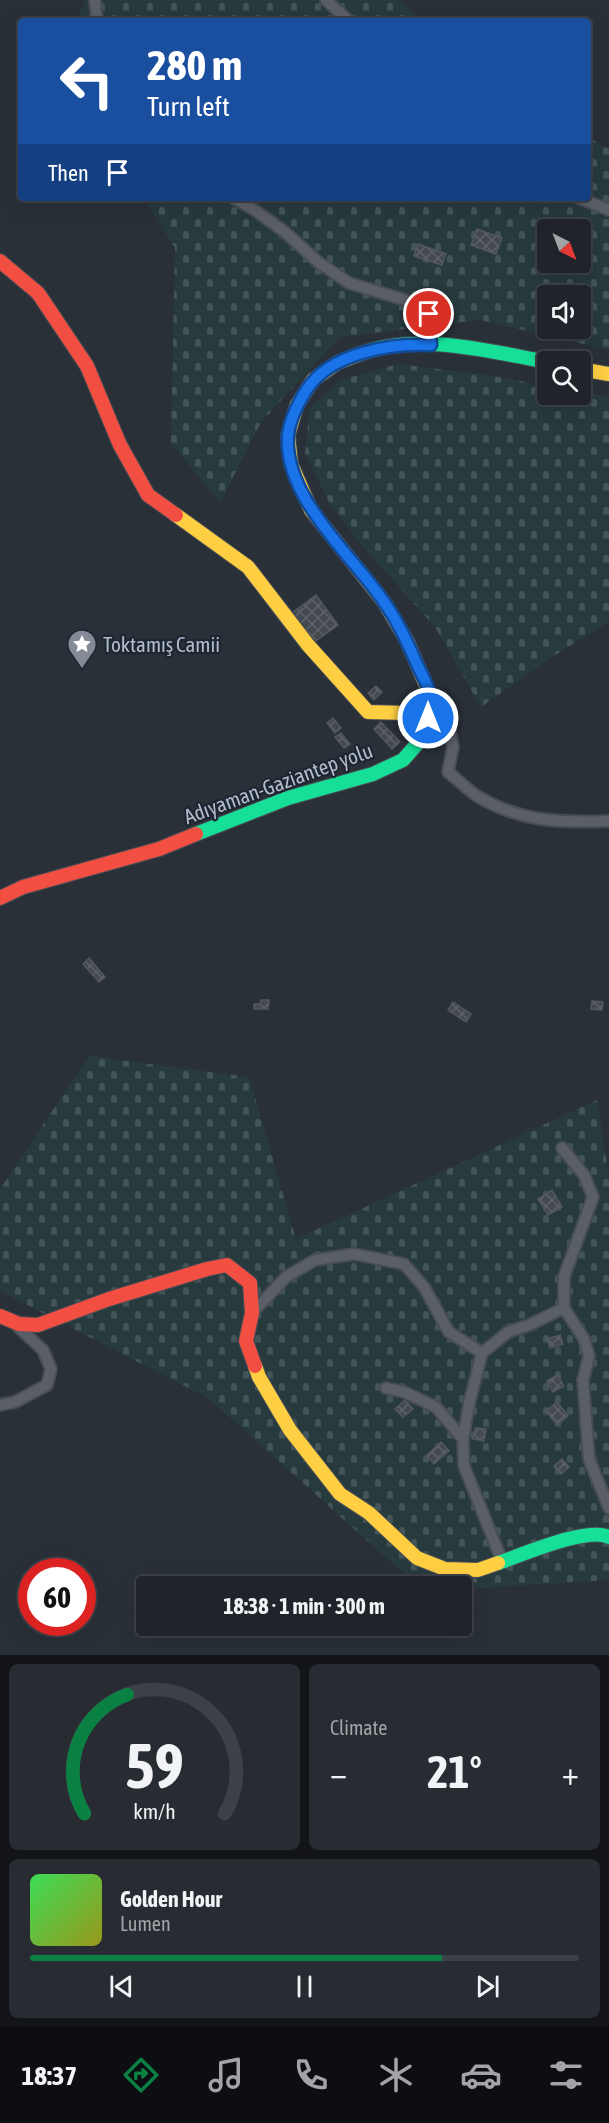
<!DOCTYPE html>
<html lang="en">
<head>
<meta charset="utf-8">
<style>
  body { margin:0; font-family:"Asap Condensed",sans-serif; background:#282c32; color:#f1f3f6; height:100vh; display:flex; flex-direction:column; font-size:22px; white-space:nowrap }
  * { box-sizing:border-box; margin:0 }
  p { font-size:20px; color:#a2a4a8 }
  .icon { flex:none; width:33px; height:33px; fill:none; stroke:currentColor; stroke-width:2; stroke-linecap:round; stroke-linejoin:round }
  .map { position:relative; height:1655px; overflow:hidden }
  .details { display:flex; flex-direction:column; gap:9px; padding:9px; background:#121417; flex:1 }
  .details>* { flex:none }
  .hud { position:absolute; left:18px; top:18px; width:573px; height:183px; border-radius:6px; box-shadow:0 6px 24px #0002,0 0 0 2px #3d4147; background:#1a4fa0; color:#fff; overflow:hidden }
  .needle { width:39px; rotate:138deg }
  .buttons { position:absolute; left:537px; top:219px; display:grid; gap:12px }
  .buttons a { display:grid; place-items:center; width:54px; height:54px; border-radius:6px; background:#20242a; box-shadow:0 6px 24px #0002,0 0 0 2px #3d4147; font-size:30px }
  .speed { position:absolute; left:18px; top:1558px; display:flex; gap:12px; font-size:30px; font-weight:700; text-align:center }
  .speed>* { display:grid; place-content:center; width:78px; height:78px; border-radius:50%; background:#20242a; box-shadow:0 6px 24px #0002,0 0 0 2px #3d4147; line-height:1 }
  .speed .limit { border:9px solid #d22; background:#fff; color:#111 }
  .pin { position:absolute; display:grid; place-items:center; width:51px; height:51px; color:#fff; margin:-26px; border:3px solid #fff; border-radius:50%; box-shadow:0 2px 6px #0007 }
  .me { position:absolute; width:66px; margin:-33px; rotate:0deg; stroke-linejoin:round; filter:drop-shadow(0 0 4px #0008) }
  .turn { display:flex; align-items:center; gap:21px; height:126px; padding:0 30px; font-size:27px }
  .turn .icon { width:78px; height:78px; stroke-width:2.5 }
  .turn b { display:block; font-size:42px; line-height:51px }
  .then { display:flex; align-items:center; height:57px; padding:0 30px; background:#0003; gap:12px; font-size:22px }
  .big { font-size:45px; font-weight:700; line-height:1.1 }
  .details .widget { flex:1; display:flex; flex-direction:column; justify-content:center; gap:9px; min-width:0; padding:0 21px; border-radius:9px; background:#282c32 }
  .details .dial { align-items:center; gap:0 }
  .dial svg { height:156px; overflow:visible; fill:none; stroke:#3d4147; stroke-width:7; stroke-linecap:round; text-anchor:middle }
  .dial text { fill:#f1f3f6; stroke:none }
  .song { display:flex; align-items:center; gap:18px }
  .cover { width:72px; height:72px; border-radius:9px; background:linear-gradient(135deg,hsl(130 70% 55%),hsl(60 70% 35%)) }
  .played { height:6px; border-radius:3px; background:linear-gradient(90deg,#0b8043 75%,#3d4147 75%) }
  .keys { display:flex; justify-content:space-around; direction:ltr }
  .heat { display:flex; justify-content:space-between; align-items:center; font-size:33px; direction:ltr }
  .details .tiles { flex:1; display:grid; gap:9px; grid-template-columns:1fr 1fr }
  .widget:last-child { grid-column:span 2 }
  .trip { position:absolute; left:136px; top:1576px; width:336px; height:60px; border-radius:6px; background:#20242a; box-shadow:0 6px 24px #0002,0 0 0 2px #3d4147; font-weight:700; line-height:60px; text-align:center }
  .tabs { display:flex; height:96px; justify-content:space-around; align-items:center; background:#0d0e11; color:#a2a4a8 }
  .tabs .icon { width:42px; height:42px }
  .tabs .selected { color:#0b8043 }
  .tabs b { font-size:27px; color:#f1f3f6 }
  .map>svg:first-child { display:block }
</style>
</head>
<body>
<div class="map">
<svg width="609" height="1655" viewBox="0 0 609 1655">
  <defs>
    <pattern id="cemetery-stones" width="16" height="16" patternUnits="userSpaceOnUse" patternTransform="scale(1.5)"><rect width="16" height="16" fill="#273a3e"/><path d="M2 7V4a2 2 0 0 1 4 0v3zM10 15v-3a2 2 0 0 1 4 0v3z" fill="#445559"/></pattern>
    <pattern id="building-cross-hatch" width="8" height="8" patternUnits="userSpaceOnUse" patternTransform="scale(1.5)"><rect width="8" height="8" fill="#444950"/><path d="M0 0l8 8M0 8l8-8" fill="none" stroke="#5d6168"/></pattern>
  </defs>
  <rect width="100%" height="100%" fill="#2a3038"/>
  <g fill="url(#cemetery-stones)" fill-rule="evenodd">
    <polygon points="86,0 398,0 423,21 75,21"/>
    <path d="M 588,137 L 609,149 L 609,350 L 480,320 L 340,337 L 261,422 L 220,503 L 171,443 L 175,248 L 144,198 L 588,198 ZM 548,230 L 580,230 L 580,262 L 548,262 ZM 548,296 L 580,296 L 580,328 L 548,328 Z"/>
    <polygon points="398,364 482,374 547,386 548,394 580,394 581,392 609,397 609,622 563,650 481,707 435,627 364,548 330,504 305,454 310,408 340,380"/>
    <polygon points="89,1056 249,1077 296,1239 597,1100 609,1177 609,1580 462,1589 462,1587 419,1587 208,1398 0,1291 0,1189"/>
  </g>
  <g fill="url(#building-cross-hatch)" stroke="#52575f" stroke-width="1.5">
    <polygon points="477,229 502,238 496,254 471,245"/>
    <polygon points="418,244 446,254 442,265 414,256"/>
    <polygon points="316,595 338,625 313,643 292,613"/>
    <polygon points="376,686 382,692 374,700 368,693"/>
    <polygon points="333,718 341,728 335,733 327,723"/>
    <polygon points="381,722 400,742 392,749 374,729"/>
    <polygon points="341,733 350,744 344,748 335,737"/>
    <polygon points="89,958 105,977 99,982 83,964"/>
    <polygon points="261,1000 269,1000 268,1009 254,1009 254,1004 260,1004"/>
    <polygon points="592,1001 603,1002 602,1010 591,1009"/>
    <polygon points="453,1002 471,1014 466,1022 448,1010"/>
    <polygon points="552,1190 562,1207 548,1215 538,1199"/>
    <polygon points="560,1335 563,1344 550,1348 547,1339"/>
    <polygon points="557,1375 564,1386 553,1392 547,1381"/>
    <polygon points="405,1400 413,1409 403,1417 395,1409"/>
    <polygon points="557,1402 568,1416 557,1425 546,1411"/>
    <polygon points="475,1428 486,1429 484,1441 473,1439"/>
    <polygon points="441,1442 449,1451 434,1464 427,1455"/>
    <polygon points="562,1459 569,1467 561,1474 554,1466"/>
  </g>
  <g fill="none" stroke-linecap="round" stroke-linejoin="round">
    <g stroke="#484c53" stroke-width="14">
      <g id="street">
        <polyline points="95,0 97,21"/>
        <polyline points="326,0 349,21"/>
        <polyline points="233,198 256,211 285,232 318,262 349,283 415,303 429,314 431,345"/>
        <polyline points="579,198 609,210"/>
        <path d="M 432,699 L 446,711 L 453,747 L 448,772 C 458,780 467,789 477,796 C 520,822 561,823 609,821"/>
        <polyline points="562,1148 584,1175 593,1197 564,1277 564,1308"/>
        <polyline points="252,1313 286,1277 315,1260 354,1254 404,1264 424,1287 449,1332 482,1353"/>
        <polyline points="386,1388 404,1392 436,1407 463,1439"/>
        <polyline points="0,1405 15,1402 47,1385 51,1369 43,1350 14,1323"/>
        <polyline points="502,1561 464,1466 463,1439 469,1404 482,1353 508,1332 529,1325 564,1308 584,1339 589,1356 583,1380 589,1459 609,1508"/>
      </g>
    </g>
    <g stroke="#484c53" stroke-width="16">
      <g id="fast">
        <path d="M 357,355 C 417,331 487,351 548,362"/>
        <polyline points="196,834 288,798 373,774 403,760 423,737 430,707"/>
        <path d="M 498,1563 C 522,1555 588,1526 609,1537"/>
      </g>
    </g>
    <g stroke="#484c53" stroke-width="16">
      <g id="slow">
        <polyline points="357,355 337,363 313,380 297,405 288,435 291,464 311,510 384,602 407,641 432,699 430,707"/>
        <polyline points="580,369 609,374"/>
        <polyline points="176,515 248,567 308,645 368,712 406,713 432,699"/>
        <polyline points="255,1366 259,1377 290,1430 340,1494 369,1513 417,1558 445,1569 478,1570 498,1563"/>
      </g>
    </g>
    <g stroke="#484c53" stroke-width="16">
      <g id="jam">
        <polyline points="0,261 38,293 87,366 120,445 148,495 176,515"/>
        <polyline points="0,898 23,887 159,849 196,834"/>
        <polyline points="0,1316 19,1324 38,1325 109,1299 207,1269 227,1265 250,1283 252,1313 246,1341 255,1366"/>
      </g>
    </g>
    <use href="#street" stroke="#5a5e66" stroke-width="10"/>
    <use href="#fast" stroke="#16e098" stroke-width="14"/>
    <use href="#slow" stroke="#ffcf43" stroke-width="14"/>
    <use href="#jam" stroke="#f24e42" stroke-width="14"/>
  </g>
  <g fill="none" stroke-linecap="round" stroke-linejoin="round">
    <g stroke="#114b97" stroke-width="15">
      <path id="route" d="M 428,718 C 429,712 432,705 432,700 C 431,691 420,671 416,662 C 407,641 397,620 384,602 C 352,555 283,497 288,435 C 290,419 298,403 307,389 C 331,353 391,343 431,345 L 429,314"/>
    </g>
    <use href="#route" stroke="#1a73e8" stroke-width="10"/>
  </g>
  <defs>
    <g id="sight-pin" transform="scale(1.5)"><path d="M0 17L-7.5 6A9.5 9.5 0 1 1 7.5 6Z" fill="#848b96" stroke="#1d2633"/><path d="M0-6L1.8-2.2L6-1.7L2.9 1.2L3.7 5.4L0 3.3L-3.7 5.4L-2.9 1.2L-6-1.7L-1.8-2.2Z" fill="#fff"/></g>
  </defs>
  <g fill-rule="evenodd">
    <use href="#sight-pin" x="82" y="644"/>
  </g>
  <g text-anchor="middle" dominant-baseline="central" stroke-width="4.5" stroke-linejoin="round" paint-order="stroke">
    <g font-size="21" fill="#b4bcc9" stroke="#1d2633" text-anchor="start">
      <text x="103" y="644">Toktamış Camii</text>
    </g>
    <g font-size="21" fill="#b4bcc9" stroke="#1d2633">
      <text transform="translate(278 783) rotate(-20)">Adıyaman-Gaziantep yolu</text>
    </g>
  </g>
</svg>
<div class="buttons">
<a><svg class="needle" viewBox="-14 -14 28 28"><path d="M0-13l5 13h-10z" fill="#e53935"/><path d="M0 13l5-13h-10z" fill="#a2a4a8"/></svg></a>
<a><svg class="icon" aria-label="sound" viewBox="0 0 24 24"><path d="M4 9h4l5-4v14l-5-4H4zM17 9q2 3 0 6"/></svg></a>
<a><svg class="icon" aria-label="search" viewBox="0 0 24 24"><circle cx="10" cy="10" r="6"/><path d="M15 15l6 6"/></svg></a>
</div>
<div class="speed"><div class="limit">60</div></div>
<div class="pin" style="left:429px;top:314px;background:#d93025"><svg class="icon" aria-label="arrive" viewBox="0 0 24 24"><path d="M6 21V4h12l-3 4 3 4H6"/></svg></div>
<svg class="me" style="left:428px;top:718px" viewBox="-20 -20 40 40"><circle r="17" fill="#1a73e8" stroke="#fff" stroke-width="3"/><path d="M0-11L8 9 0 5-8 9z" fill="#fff"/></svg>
<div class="trip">18:38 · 1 min · 300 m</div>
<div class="hud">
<div class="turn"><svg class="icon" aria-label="left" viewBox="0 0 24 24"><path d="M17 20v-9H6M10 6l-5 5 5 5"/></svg><div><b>280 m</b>Turn left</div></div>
<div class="then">Then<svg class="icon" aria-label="arrive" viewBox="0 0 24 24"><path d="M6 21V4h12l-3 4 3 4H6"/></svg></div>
</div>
</div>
<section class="details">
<div class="tiles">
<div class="widget dial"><svg viewBox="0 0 100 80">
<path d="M14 69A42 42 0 1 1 86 69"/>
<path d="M14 69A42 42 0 0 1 36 8" stroke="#0b8043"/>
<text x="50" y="56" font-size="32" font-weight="700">59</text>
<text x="50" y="72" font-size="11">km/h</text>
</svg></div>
<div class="widget"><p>Climate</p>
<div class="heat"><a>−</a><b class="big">21°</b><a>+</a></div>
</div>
<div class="widget">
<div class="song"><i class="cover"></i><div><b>Golden Hour</b><p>Lumen</p></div></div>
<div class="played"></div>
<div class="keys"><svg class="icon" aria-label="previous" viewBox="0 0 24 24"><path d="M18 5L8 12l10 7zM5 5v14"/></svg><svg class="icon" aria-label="pause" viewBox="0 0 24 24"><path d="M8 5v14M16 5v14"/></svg><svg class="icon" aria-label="next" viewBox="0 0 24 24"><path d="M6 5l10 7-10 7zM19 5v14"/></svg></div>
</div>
</div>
</section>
<nav class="tabs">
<b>18:37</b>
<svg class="icon selected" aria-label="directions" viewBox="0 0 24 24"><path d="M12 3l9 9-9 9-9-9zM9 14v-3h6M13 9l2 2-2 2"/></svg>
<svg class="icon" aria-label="music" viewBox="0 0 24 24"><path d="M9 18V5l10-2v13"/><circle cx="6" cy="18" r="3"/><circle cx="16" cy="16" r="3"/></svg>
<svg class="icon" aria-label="phone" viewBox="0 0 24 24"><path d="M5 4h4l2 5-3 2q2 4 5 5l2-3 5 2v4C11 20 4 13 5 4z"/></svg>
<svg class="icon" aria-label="climate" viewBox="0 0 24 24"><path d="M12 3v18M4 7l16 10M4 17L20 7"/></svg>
<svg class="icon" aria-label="car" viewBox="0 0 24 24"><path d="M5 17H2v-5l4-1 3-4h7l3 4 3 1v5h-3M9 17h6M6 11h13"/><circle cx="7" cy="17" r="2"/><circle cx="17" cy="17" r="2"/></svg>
<svg class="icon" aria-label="filters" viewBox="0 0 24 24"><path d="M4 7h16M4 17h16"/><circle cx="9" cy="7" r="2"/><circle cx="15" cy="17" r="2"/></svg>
</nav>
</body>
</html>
